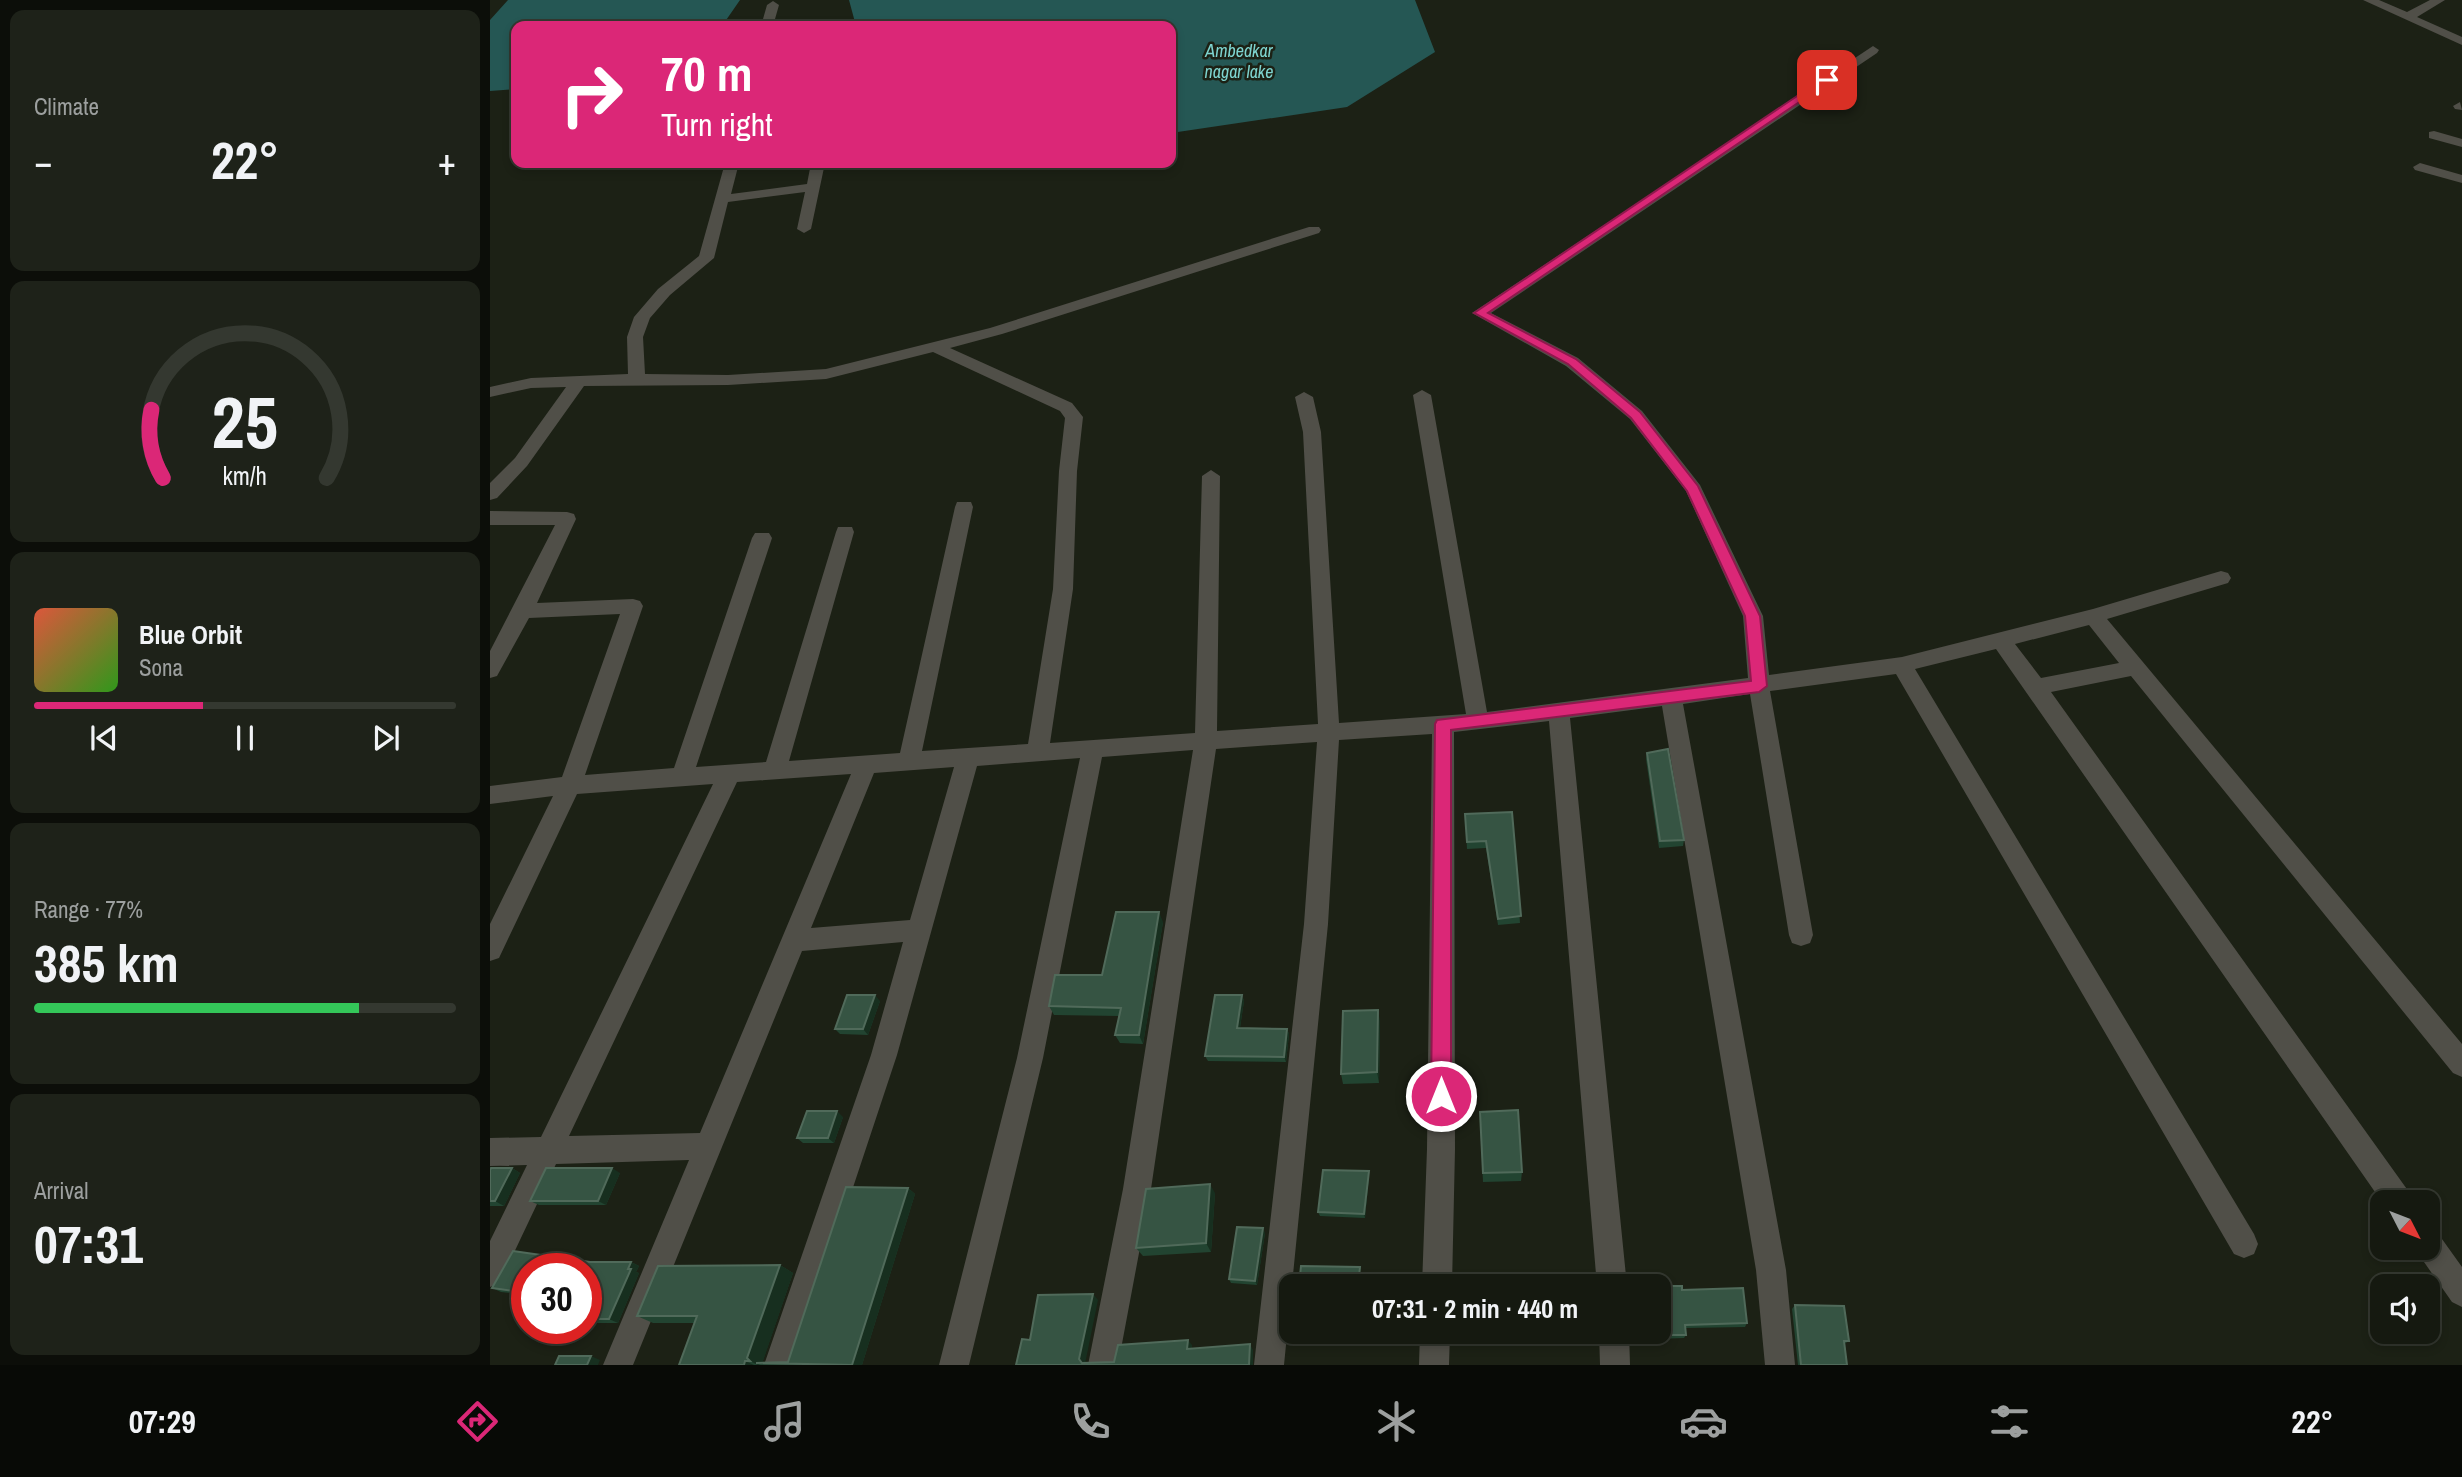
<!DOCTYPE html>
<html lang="en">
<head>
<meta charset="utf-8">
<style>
  body { margin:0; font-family:"Archivo Narrow",sans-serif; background:#1e2219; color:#f1f3f6; height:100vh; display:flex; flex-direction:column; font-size:26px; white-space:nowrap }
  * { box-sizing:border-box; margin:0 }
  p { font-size:23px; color:#9da09f }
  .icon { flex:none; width:38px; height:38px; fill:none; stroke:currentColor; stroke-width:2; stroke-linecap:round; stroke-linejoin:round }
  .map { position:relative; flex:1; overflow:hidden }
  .details { display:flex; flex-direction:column; gap:10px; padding:10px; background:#0c0e09; width:490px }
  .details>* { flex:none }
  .guide { position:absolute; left:21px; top:21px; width:665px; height:147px; border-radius:14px; box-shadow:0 4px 10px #0003,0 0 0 2px #343830; background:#db2777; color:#fff; overflow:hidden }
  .needle { width:46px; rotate:132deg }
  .buttons { position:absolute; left:1880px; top:1190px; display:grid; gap:14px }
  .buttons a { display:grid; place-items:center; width:70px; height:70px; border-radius:14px; background:#151910; box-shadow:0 4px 10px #0003,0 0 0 2px #343830; font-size:35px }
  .speed { position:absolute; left:21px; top:1253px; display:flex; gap:14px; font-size:35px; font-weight:700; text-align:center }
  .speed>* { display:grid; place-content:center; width:91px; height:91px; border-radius:50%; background:#151910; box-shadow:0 4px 10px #0003,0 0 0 2px #343830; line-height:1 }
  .speed .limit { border:10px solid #d22; background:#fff; color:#111 }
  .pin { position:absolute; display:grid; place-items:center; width:60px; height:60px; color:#fff; margin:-30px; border-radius:14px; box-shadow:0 4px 10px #0006 }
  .me { position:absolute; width:77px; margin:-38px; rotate:0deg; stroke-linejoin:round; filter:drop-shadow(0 0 5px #0008) }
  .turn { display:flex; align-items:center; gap:24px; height:147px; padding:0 35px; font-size:32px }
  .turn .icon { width:91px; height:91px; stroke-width:2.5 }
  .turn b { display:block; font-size:49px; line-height:60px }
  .big { font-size:52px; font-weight:700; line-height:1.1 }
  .details .tile { flex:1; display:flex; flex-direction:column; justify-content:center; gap:10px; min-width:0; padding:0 24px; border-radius:14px; background:#1e2219 }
  .details .dial { align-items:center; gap:0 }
  .dial svg { height:182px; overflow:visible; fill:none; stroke:#343830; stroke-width:7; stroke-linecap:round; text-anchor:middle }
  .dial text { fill:#f1f3f6; stroke:none }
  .song { display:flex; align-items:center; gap:21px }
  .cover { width:84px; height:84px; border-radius:10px; background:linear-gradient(135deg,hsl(10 70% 55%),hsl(110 70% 35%)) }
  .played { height:7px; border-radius:4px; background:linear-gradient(90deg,#db2777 40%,#343830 40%) }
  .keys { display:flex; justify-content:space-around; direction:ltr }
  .heat { display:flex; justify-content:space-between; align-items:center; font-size:38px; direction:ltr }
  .charge { height:10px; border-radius:5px; background:linear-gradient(90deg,#34c759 77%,#343830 0) }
  .trip { position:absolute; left:789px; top:1274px; width:392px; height:70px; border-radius:14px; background:#151910; box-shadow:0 4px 10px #0003,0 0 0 2px #343830; font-weight:700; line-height:70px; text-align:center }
  .menu { display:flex; height:112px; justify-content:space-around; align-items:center; background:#080a06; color:#9da09f }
  .menu .icon { width:49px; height:49px }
  .menu .active { color:#db2777 }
  .menu b { font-size:32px; color:#f1f3f6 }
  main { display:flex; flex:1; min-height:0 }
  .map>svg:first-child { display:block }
</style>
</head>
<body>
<main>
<section class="details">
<div class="tile"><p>Climate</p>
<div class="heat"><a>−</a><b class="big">22°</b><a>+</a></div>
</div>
<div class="tile dial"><svg viewBox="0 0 100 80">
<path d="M14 69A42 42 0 1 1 86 69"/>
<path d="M14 69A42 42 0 0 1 9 39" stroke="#db2777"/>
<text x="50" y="56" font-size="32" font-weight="700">25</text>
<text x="50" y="72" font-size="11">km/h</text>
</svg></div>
<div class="tile">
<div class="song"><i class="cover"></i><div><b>Blue Orbit</b><p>Sona</p></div></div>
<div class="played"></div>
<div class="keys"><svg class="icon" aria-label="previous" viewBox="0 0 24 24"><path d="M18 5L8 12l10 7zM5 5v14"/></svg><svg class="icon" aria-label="pause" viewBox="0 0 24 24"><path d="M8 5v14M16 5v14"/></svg><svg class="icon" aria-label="next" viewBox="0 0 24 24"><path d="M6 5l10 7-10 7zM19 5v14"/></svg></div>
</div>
<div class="tile"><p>Range · 77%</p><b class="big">385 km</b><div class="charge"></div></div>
<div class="tile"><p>Arrival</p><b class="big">07:31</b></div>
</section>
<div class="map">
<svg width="1972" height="1365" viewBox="0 0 1972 1365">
  <rect width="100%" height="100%" fill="#1c2115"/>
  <g fill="#255754">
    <polygon points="18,0 250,0 232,26 26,26 26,89 0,91 0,20"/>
    <polygon points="359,0 925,0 945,52 857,107 681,133 681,26 366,26"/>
  </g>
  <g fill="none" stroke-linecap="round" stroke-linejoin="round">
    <g fill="#504f48" fill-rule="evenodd">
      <polygon points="1873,0 1889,0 1917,12 1940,0 1955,0 1927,17 1972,37 1972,45"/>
      <polygon points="283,1 289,5 283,26 271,26 277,5"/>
      <path d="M 1383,46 L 1389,50 L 1387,53 L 1001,313 L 1088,358 L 1152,411 L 1210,485 L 1273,616 L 1279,675 L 1412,657 L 1603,609 L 1731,571 L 1738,573 L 1741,578 L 1738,583 L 1617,619 L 1972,1044 L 1972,1077 L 1963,1073 L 1641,676 L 1561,692 L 1919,1192 L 1923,1202 L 1892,1202 L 1506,649 L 1425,669 L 1764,1234 L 1768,1244 L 1764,1254 L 1754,1258 L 1744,1254 L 1406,674 L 1280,691 L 1323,935 L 1320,943 L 1311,946 L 1302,943 L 1299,935 L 1260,694 L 1193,704 L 1296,1270 L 1305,1365 L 1275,1365 L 1266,1270 L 1172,706 L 1080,718 L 1137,1286 L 1107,1286 L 1059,721 L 964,732 L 965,1149 L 962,1286 L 932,1286 L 937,1149 L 942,734 L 849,740 L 838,924 L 794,1365 L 764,1365 L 814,924 L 827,742 L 726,749 L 661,1189 L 628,1365 L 598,1365 L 633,1189 L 703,750 L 612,757 L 553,1058 L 479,1365 L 449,1365 L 527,1058 L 590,758 L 487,766 L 407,1055 L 304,1365 L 274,1365 L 381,1055 L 413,942 L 312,951 L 143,1365 L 113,1365 L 199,1160 L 66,1164 L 10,1282 L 0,1287 L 0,1241 L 37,1165 L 0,1166 L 0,1138 L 51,1137 L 223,784 L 87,794 L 9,958 L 0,961 L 0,924 L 63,796 L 0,804 L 0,786 L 72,777 L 130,614 L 39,618 L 7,676 L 0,678 L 0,651 L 65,525 L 0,525 L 0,511 L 77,512 L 84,514 L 86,519 L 47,603 L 143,599 L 150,601 L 153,606 L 95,775 L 184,768 L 262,538 L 265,533 L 279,533 L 282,538 L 206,767 L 276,762 L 346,532 L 348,527 L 362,527 L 364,532 L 299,761 L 410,753 L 465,507 L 467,502 L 481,502 L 483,507 L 432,751 L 538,744 L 563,589 L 569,471 L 575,418 L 570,411 L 443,352 L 336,379 L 238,385 L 94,386 L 37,466 L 7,498 L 0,500 L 0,483 L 25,458 L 76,387 L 41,388 L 0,397 L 0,387 L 41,378 L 138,374 L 137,337 L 144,317 L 168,289 L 209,256 L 235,163 L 249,163 L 241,194 L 317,184 L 321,163 L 335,163 L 321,229 L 314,233 L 307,229 L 315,192 L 238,202 L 224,258 L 180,295 L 160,318 L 153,337 L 155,374 L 238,375 L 336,369 L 500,328 L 819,227 L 829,227 L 831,230 L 829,233 L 512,334 L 460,348 L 582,403 L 593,417 L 587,471 L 583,589 L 560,743 L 705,733 L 712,476 L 721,470 L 730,476 L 727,731 L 828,724 L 813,432 L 805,397 L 814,392 L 823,397 L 831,432 L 849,723 L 976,714 L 923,395 L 932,390 L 941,395 L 997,712 L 1258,678 L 1253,616 L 1196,491 L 1140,419 L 1076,366 L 982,313 ZM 1599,625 L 1629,663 L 1551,678 L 1525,644 ZM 464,767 L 420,920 L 321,928 L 384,773 ZM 361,774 L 210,1133 L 79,1136 L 247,782 Z"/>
      <polygon points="1970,102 1972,110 1965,109 1963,106"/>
      <polygon points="1944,131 1972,139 1972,147 1939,138 1939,132"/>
      <polygon points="1930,163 1972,175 1972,183 1925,170 1923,167"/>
      <polygon points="1937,1228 1947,1232 1972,1267 1972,1307 1962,1302 1927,1252 1925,1248 1937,1248"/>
      <polygon points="930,1332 960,1332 959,1365 929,1365"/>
      <polygon points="1109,1332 1139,1332 1140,1365 1110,1365"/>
    </g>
  </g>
  <g fill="#224431">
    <polygon points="1157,753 1194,840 1193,846 1169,848 1156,759"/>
    <polygon points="1022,812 1030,923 1008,925 996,848 977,849 975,814"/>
    <polygon points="673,922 653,1044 630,1043 625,1035 629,1016 564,1015 559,1006 612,975"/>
    <polygon points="752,995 754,1001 750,1028 797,1029 799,1034 796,1062 718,1061 715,1056"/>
    <polygon points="390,1001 378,1035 350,1034 345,1029"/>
    <polygon points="890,1021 889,1083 853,1084 851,1074"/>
    <polygon points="353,1117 344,1143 313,1143 307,1138"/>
    <polygon points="990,1122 1032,1172 1031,1181 993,1182"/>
    <polygon points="22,1168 30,1173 14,1206 0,1206 0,1170"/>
    <polygon points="130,1173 116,1205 49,1205 40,1201"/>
    <polygon points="879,1176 875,1218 830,1216 828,1212"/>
    <polygon points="418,1188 425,1194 372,1365 189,1365 205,1323 163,1323 147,1316 290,1265 303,1273 272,1363 298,1362"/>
    <polygon points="725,1193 721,1252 653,1256 646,1248"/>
    <polygon points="775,1233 767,1285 741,1283 739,1279"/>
    <polygon points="23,1251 100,1262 141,1262 149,1266 146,1272 149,1273 128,1323 103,1323 96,1320 96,1315 101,1305 96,1304 96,1269 37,1269 37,1295 11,1292 2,1288"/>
    <polygon points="1192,1290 1257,1323 1255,1327 1196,1328 1196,1335 1194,1338 1165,1339 1164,1332 1169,1332"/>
    <polygon points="1305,1305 1359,1341 1354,1344 1357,1365 1308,1365 1302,1309"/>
  </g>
  <g fill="#172f1f">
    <polygon points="669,912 673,922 653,1044 649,1035"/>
    <polygon points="385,995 390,1001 378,1035 373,1029"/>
    <polygon points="752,995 754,1001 749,1033 747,1028"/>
    <polygon points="888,1010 890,1021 889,1083 887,1072"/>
    <polygon points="797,1029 799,1034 796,1062 794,1057"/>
    <polygon points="347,1111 353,1117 344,1143 338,1138"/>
    <polygon points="22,1168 30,1173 14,1206 5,1201"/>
    <polygon points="122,1168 130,1173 116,1205 108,1201"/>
    <polygon points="879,1171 879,1176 875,1218 874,1214"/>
    <polygon points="720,1184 725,1193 721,1252 716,1243"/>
    <polygon points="418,1188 425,1194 372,1365 362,1365"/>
    <polygon points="773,1228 775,1233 767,1285 765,1281"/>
    <polygon points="141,1262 149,1266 146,1272 149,1273 128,1323 119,1319"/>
    <polygon points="290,1265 303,1273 272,1364 266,1363 270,1365 268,1365 260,1361 257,1358"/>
    <polygon points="603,1294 608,1300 595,1364 589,1359"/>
    <polygon points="698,1340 702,1345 702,1354 697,1349"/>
    <polygon points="760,1344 763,1350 763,1365 759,1365"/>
    <polygon points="101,1356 110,1360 108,1365 97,1365"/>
    <polygon points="255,1361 264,1365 254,1365"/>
  </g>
  <g fill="#365443" stroke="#506a5a" stroke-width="2">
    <polygon points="1178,749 1194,840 1170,841 1157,753"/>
    <polygon points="1022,812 1031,916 1008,919 996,841 977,842 975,814"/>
    <polygon points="626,912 669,912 649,1035 625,1035 631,1008 559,1006 565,975 612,975"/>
    <polygon points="357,995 385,995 373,1029 345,1029"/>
    <polygon points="725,995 752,995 747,1028 797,1029 794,1057 715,1056"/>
    <polygon points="888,1010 887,1072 851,1074 853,1011"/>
    <polygon points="1028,1110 1032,1172 993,1173 990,1112"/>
    <polygon points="317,1111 347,1111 338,1138 307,1138"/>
    <polygon points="1,1168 22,1168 5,1201 0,1201 0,1170"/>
    <polygon points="56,1168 122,1168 108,1201 40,1201"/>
    <polygon points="833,1170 879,1171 874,1214 828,1212"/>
    <polygon points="720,1184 716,1243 646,1248 656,1189"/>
    <polygon points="356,1187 418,1188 362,1365 266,1363 298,1362"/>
    <polygon points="747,1227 773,1228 765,1281 739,1279"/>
    <polygon points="23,1251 100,1262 141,1262 138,1269 141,1269 119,1319 96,1319 96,1315 102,1302 96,1301 96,1269 37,1269 37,1293 2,1288"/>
    <polygon points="290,1265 257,1358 260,1361 255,1361 254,1365 189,1365 207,1316 147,1316 168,1266"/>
    <polygon points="811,1266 870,1267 868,1286 809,1286"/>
    <polygon points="1169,1286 1192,1286 1192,1290 1253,1288 1257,1323 1195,1325 1196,1335 1167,1335 1166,1332 1169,1332"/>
    <polygon points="603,1294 589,1359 592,1363 624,1362 628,1345 698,1340 697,1349 760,1344 759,1365 526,1365 532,1339 540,1340 548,1295"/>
    <polygon points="1305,1305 1354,1306 1359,1341 1354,1341 1357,1365 1311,1365"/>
    <polygon points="69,1356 101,1356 97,1365 65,1365"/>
  </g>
  <polygon fill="#db2777" stroke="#8e194d" stroke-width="2" points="1334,78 1342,80 998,313 1086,359 1150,412 1208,486 1270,616 1277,686 1269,692 961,730 961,1096 958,1103 951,1106 944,1103 941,1096 945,724 947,720 1261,681 1255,616 1197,491 1141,418 1078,364 984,313"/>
  <g text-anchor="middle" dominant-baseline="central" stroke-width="5" stroke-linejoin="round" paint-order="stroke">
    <g font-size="18" font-style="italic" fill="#7ed4cf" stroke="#1c2115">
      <text x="749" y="50">Ambedkar<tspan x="749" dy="21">nagar lake</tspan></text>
    </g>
  </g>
</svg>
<div class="buttons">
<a><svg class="needle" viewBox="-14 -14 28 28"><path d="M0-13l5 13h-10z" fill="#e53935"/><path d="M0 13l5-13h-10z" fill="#9da09f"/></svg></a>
<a><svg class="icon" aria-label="sound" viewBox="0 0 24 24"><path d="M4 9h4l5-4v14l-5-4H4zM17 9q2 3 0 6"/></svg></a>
</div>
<div class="speed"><div class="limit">30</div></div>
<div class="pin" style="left:1337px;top:80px;background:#d93025"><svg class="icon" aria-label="arrive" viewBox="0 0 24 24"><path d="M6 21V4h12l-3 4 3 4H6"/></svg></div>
<svg class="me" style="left:951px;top:1096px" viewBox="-20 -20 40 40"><circle r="17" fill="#db2777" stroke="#fff" stroke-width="3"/><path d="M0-11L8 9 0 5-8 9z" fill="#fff"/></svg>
<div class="trip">07:31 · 2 min · 440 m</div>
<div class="guide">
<div class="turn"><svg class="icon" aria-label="right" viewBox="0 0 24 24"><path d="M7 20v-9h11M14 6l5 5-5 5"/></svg><div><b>70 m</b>Turn right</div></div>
</div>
</div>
</main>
<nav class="menu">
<b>07:29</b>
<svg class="icon active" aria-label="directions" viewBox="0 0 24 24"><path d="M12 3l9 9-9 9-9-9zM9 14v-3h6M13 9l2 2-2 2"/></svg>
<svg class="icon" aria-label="music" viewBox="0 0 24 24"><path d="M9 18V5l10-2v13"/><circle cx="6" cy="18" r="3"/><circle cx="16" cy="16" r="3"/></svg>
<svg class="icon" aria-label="phone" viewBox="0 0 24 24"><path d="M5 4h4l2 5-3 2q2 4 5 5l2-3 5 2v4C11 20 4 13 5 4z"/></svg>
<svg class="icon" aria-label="climate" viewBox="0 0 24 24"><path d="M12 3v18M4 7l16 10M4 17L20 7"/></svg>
<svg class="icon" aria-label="car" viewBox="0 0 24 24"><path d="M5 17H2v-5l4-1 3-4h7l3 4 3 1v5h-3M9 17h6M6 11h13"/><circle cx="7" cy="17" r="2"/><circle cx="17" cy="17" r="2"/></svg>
<svg class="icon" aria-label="filters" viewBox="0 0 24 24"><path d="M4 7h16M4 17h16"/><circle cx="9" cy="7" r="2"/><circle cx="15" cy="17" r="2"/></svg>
<b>22°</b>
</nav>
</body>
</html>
